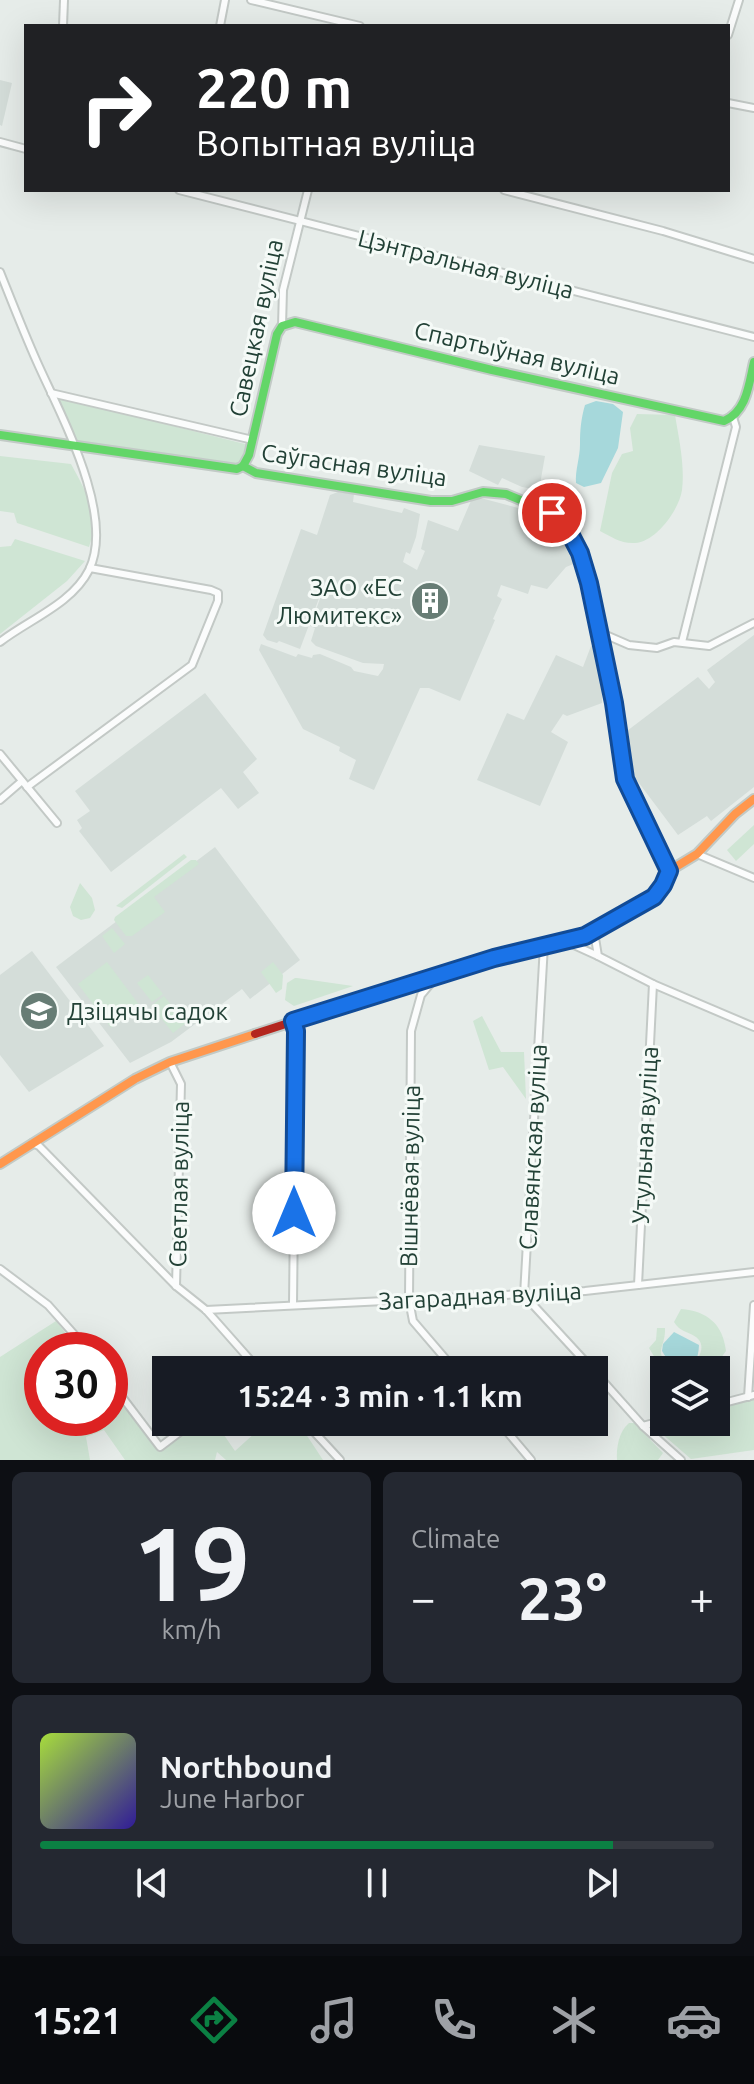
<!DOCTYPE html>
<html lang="en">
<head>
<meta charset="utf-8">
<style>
  body { margin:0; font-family:Ubuntu,sans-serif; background:#242831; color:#f1f3f6; height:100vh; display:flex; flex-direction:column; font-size:30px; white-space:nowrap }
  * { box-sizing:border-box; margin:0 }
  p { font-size:26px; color:#9ea1a6 }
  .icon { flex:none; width:44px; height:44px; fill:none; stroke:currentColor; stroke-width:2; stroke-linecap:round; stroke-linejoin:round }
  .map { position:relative; height:1460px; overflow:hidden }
  .side { display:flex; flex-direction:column; gap:12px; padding:12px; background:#0d0f14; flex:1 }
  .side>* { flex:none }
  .hud { position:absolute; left:24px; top:24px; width:706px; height:168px; border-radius:0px; box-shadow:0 8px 32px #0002; background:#202124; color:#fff; overflow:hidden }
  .fabs { position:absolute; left:650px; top:1356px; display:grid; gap:16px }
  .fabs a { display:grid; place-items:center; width:80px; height:80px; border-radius:0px; background:#171b24; box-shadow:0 8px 32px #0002; font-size:40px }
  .speed { position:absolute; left:24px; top:1332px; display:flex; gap:16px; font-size:40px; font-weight:700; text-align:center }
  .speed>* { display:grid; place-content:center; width:104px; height:104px; border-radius:50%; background:#171b24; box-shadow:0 8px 32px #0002; line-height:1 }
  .speed .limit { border:12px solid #d22; background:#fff; color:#111 }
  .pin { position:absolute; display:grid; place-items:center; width:68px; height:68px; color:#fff; margin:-34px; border:4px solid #fff; border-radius:50%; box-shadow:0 2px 8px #0007 }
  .me { position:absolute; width:88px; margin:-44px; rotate:0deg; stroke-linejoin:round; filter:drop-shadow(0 0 6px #0008) }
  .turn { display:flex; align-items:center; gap:28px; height:168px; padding:0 40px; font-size:36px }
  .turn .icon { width:104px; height:104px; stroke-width:2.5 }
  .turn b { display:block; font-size:56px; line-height:68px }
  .big { font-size:60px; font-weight:600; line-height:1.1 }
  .side .tile { flex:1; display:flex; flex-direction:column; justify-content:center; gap:12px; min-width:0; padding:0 28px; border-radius:12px; background:#242831 }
  .side .dial { align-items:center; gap:0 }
  .dial b { font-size:104px; line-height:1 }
  .song { display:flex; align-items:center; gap:24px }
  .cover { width:96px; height:96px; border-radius:12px; background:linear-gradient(135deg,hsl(80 70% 55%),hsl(250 70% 35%)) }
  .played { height:8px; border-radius:4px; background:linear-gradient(90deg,#0b8043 85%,#363941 85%) }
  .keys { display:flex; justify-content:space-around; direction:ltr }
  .heat { display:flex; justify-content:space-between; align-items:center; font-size:44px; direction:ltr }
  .side .tiles { flex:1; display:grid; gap:12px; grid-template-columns:1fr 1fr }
  .tile:last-child { grid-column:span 2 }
  .trip { position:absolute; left:152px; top:1356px; width:456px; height:80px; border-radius:0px; background:#171b24; box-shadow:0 8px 32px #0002; font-weight:600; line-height:80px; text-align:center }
  .tab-bar { display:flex; height:128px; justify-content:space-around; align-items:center; background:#090b0e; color:#9ea1a6 }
  .tab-bar .icon { width:56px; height:56px }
  .tab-bar .current { color:#0b8043 }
  .tab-bar b { font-size:36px; color:#f1f3f6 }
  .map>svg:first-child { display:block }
</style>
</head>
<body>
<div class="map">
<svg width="754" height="1460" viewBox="0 0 754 1460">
  <rect width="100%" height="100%" fill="#e6ece9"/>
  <g fill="#d4ddd9">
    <polygon points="0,80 12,83 2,126 0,125"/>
    <polygon points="479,445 545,456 539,490 522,487 502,478 498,485 469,471"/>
    <polygon points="338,492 354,494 353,502 402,513 404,508 420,514 416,537 410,554 406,552 403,562 417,570 425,551 421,549 428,520 458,531 473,496 522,509 519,517 527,521 530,515 543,520 541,526 567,536 577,559 576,563 566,567 547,589 531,585 528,594 501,585 497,596 502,599 493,619 495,620 460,701 429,688 420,688 374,790 349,779 356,760 339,751 340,747 303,729 259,650 261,644 296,657 298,654 312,658 313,655 320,654 351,667 354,671 378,676 383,669 384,664 363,663 316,646 311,641 315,628 310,626 321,596 324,596 321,593 300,649 279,641 277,643 267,640 263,635 301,529 317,535 330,495"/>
    <polygon points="754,635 754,787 711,821 707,816 678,835 630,771 623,734 698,677 709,689 715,682 707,670"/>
    <polygon points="591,646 595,646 605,691 602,692 602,703 567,716 563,714 551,732 568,742 540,806 477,780 507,713 524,720 556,655 583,667"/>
    <polygon points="205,693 257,759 243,772 259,793 238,809 221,788 111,872 79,831 82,828 77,820 90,811 75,791"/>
    <polygon points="215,847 300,960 250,999 242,989 171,1042 130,1063 56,967"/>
    <polygon points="32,951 104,1046 29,1092 0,1055 0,975"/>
  </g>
  <g fill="#cfe5d4">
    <polygon points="57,397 249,445 239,464 227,467 77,441"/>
    <path d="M 637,414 L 675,415 C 679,439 685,466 682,490 C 679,510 656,542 635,543 C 621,544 612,537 600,531 L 612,473 L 622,454 L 633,451 L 630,428 Z"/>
    <path d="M 0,456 L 71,464 C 86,492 100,514 89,547 L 17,523 L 14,513 L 0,511 Z"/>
    <polygon points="15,539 85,561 67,581 0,634 0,547 11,546"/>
    <polygon points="754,825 754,844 736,861 727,850"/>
    <polygon points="184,854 187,857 122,908 116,906"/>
    <polygon points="191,860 196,860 199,864 154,897 165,912 132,936 126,936 114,920 115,917"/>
    <polygon points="80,883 92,898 95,910 90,918 81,920 73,916 70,907"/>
    <polygon points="112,928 125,944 114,953 102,936"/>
    <polygon points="107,962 140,1006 111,1028 78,984"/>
    <polygon points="273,962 283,975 282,989 276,993 261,972"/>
    <polygon points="148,975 163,994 152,1002 137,983"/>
    <polygon points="295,978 297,978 353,986 294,1006 285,1000 287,983"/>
    <polygon points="164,996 186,1023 173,1033 151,1006"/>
    <polygon points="482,1016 501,1052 524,1052 526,1099 503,1067 489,1070 473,1021"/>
    <path d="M 681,1309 C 707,1311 723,1324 726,1351 L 712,1370 L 686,1370 C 696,1364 709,1347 696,1337 C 687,1331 680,1332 674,1322 Z"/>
    <polygon points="56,1321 79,1350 42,1350 42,1418 110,1418 110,1389 160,1451 196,1422 215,1422 235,1451 267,1422 298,1422 323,1460 226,1460 217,1452 215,1460 125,1460 104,1430 86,1437 90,1460 0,1460 0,1357"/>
    <path d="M 657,1328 L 665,1328 C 666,1350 649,1353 678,1370 L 664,1370 L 664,1373 L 649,1348 L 656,1340 Z"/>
    <polygon points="754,1398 754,1450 691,1459 652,1425 664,1422 716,1422 716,1408"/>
    <path d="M 629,1423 L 634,1423 L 663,1453 L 658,1460 L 617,1460 C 616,1448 619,1431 629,1423 Z"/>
  </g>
  <g fill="#a6d8db">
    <path d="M 596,401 L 613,404 L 623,412 L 618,448 L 601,483 L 584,487 L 576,483 C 575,470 580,458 580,444 C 580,430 581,419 585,405 Z"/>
    <path d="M 674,1332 L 699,1345 C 698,1376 675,1374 662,1351 L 663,1344 Z"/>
  </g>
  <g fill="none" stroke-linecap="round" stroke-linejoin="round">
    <g stroke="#c3c9c6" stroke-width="10">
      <g id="street">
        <polyline points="251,0 360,26"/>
        <polyline points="63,26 64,0"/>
        <polyline points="220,26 225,0"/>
        <polyline points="728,35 739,0"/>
        <polyline points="728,103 754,108"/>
        <polyline points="0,142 26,149"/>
        <polyline points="179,190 754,337"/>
        <polyline points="504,190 663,231 754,259"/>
        <path d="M 0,272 C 12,302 24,333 37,362 C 60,414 116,515 89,570 C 72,604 28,620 0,642"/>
        <polyline points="282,326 283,290 308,190"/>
        <polyline points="51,393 253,440"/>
        <polyline points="599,627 606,635 629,645 657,648 674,642 709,646 754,623"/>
        <polyline points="682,642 736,427 733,417"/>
        <polyline points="0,754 57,823"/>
        <polyline points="27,787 192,665 218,601 218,593 211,590 90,568"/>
        <polyline points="0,800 22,781"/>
        <polyline points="697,854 754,878"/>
        <polyline points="594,932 598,956 653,984 754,1027"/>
        <polyline points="565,941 598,956"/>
        <polyline points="544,945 524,1295 593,1370"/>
        <polyline points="436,977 421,995 411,1031 409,1300 413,1321 455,1370"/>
        <polyline points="293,1021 296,1031 293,1304"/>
        <polyline points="170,1062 181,1084 176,1286"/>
        <polyline points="32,1143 39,1146 176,1286 206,1310 259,1370"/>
        <polyline points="0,1269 48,1305 88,1350"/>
        <polyline points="638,1285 653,984"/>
        <polyline points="206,1310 585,1291 754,1272"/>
        <polyline points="594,1371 643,1426 681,1460"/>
        <polyline points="110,1381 160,1447 193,1422"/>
        <polyline points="748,1397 754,1305"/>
        <polyline points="716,1405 754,1395"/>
        <polyline points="305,1422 340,1460"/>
        <polyline points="499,1422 531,1460"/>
        <polyline points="643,1426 664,1420"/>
      </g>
    </g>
    <g stroke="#c2cac6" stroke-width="12">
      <g id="fast">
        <path d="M 0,435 L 237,469 L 243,466 L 249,455 L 277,334 L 282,326 L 295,322 L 492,370 L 724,421 C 747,412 749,383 754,362"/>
        <polyline points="243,466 256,473 431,501 452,501 483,492 506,494 552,513 572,535 590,589 614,703 625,779 669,871"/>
      </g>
    </g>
    <g stroke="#c2cac6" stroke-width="12">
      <g id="slow">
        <polyline points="577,937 594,932 654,897 669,871 697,854 735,814 754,799"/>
        <polyline points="0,1164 135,1079 170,1062 255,1034"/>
      </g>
    </g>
    <g stroke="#c2cac6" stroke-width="12">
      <polyline id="jam" points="255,1034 439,974 577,937"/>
    </g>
    <use href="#street" stroke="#fbfcfc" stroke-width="6"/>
    <use href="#fast" stroke="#63d668" stroke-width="8"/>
    <use href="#slow" stroke="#ff974d" stroke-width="8"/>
    <use href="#jam" stroke="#b3261e" stroke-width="8"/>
  </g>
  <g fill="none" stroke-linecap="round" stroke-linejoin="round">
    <g stroke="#114b97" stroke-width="20">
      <polyline id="route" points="294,1213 296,1031 293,1021 494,958 585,936 654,897 663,885 669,871 625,779 614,703 589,583 580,553 566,526 552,513"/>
    </g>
    <use href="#route" stroke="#1a73e8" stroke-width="14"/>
  </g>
  <defs>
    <g id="building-disc" transform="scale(2)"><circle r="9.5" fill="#677d75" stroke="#f5faf7"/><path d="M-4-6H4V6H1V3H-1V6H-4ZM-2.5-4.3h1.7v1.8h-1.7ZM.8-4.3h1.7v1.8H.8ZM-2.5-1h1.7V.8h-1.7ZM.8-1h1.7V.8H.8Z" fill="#fff"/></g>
    <g id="school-disc" transform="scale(2)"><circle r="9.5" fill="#677d75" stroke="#f5faf7"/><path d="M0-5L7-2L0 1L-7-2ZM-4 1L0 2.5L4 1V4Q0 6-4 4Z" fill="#fff"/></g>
  </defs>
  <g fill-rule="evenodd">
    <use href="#building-disc" x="430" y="601"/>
    <use href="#school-disc" x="39" y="1011"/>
  </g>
  <g text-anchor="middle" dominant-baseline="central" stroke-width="6" stroke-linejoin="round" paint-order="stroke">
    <g font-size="24" fill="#224136" stroke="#f5faf7">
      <text transform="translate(466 264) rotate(14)">Цэнтральная вуліца</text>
      <text transform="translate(256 328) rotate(-78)">Савецкая вуліца</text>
      <text transform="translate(517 353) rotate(13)">Спартыўная вуліца</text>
      <text transform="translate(354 465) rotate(8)">Саўгасная вуліца</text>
      <text transform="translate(645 1135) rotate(-87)">Утульная вуліца</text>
      <text transform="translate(533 1147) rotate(-87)">Славянская вуліца</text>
      <text transform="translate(410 1176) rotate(-89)">Вішнёвая вуліца</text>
      <text transform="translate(179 1184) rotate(-89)">Светлая вуліца</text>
      <text transform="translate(480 1296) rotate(-3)">Загарадная вуліца</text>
    </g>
    <g font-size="24" fill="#224136" stroke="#f5faf7" text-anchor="end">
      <text x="402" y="587">ЗАО «ЕС<tspan x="402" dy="28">Люмитекс»</tspan></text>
      <text x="67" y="1011" text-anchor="start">Дзіцячы садок</text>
    </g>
  </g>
</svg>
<div class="fabs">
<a><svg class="icon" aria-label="layers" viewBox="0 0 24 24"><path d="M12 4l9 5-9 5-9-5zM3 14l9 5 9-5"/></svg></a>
</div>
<div class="speed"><div class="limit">30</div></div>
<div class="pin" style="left:552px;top:513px;background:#d93025"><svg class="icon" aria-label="arrive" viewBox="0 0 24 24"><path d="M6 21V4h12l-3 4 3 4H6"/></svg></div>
<svg class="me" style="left:294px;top:1213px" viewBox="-20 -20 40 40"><circle r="19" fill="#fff"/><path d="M0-13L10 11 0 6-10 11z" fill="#1a73e8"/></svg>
<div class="trip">15:24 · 3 min · 1.1 km</div>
<div class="hud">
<div class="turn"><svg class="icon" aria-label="right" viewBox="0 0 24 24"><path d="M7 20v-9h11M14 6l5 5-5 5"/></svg><div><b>220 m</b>Вопытная вуліца</div></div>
</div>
</div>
<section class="side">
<div class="tiles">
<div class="tile dial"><b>19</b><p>km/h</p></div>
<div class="tile"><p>Climate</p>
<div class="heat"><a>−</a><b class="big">23°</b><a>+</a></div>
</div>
<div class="tile">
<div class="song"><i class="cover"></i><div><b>Northbound</b><p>June Harbor</p></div></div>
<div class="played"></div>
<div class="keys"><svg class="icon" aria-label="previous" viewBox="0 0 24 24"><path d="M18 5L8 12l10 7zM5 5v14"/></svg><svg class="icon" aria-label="pause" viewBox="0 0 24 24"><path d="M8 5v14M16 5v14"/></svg><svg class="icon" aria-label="next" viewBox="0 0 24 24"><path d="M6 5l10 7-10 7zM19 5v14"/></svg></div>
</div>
</div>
</section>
<nav class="tab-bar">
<b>15:21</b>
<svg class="icon current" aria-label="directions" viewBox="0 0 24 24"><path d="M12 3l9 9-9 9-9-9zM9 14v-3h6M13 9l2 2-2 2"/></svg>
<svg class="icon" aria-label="music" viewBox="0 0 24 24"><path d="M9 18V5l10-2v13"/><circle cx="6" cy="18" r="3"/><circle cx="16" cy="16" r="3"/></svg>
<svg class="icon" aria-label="phone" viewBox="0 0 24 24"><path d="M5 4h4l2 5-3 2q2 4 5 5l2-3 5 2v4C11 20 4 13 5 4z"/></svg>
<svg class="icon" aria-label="climate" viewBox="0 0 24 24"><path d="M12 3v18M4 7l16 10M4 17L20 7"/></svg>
<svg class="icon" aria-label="car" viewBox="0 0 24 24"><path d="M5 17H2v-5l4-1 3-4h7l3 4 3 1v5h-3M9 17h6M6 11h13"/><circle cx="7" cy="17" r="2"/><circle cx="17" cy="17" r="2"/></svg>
</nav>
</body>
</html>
